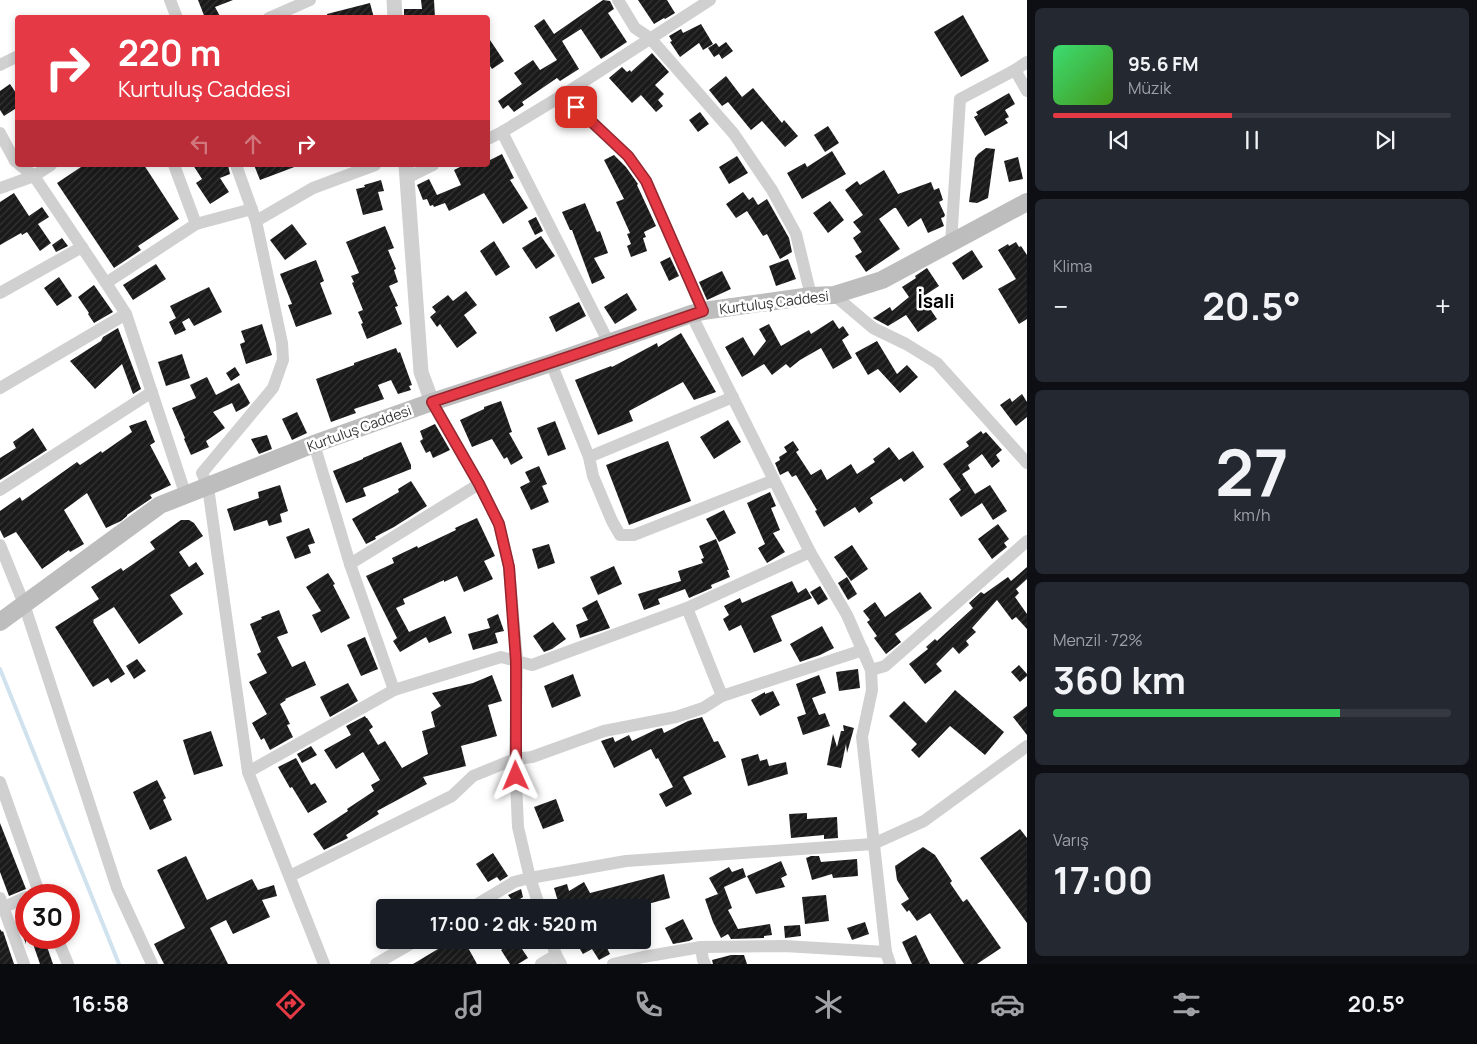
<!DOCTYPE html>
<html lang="tr">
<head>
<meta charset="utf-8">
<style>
  body { margin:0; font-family:Manrope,sans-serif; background:#242831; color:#f1f3f6; height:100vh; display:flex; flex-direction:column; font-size:19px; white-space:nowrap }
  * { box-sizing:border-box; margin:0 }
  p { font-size:16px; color:#9ea1a6 }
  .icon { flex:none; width:28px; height:28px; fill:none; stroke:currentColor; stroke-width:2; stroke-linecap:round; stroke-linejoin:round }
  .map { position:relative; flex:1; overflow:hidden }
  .panel { display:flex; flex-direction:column; gap:8px; padding:8px; background:#0d0f14; width:450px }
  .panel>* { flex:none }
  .top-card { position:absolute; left:15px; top:15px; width:475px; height:152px; border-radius:5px; box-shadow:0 2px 8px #0003; background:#e63946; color:#fff; overflow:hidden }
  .speed { position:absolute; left:15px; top:884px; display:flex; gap:10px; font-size:25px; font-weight:700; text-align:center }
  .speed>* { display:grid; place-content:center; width:65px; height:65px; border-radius:50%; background:#171b24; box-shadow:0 2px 8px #0003; line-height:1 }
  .speed .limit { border:8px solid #d22; background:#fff; color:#111 }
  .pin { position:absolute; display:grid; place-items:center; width:42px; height:42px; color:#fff; margin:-21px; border-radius:10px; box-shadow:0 2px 8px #0006 }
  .me { position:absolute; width:55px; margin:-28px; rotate:359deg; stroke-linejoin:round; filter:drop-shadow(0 0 4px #0008) }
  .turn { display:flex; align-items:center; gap:18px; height:105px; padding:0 20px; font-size:22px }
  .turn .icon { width:65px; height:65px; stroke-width:2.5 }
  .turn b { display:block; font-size:35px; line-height:42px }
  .lanes { display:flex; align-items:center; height:48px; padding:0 20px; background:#0003; justify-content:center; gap:25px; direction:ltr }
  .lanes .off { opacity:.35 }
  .big { font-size:38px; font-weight:700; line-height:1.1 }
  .panel .tile { flex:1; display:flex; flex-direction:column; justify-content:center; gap:8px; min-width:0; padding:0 18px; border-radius:8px; background:#242831 }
  .panel .dial { align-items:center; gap:0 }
  .dial b { font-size:65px; line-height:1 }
  .song { display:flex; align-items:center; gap:15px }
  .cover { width:60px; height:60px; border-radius:8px; background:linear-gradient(135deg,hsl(140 70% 55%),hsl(100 70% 35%)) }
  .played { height:5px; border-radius:2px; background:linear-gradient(90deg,#e63946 45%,#363941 45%) }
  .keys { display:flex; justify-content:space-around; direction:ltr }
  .heat { display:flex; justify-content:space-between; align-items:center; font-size:28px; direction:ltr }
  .charge { height:8px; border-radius:4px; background:linear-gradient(90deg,#34c759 72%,#363941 0) }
  .trip { position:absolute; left:376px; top:899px; width:275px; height:50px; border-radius:5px; background:#171b24; box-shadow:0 2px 8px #0003; font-weight:700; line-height:50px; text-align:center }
  .tabs { display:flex; height:80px; justify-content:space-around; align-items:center; background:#090b0e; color:#9ea1a6 }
  .tabs .icon { width:35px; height:35px }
  .tabs .current { color:#e63946 }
  .tabs b { font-size:22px; color:#f1f3f6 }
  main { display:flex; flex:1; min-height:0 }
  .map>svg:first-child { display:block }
</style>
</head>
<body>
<main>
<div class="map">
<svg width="1027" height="964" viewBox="0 0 1027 964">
  <defs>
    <pattern id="building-hatch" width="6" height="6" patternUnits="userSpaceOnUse" patternTransform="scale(1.25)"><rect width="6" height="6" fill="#1a1a1a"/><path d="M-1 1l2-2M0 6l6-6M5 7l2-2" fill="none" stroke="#333"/></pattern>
  </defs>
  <rect width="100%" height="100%" fill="#fff"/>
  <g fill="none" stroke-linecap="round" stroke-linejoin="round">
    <polyline stroke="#cfe2ee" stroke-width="4" points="0,669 119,964"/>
  </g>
  <g fill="url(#building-hatch)">
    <polygon points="198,0 233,0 215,7 221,18 205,18"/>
    <polygon points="421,0 434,0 435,18 404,18 404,9 422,9"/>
    <polygon points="603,0 610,1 614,9 608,13 627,42 601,59 581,29 562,41 579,69 560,81 557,78 522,102 524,105 514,112 508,105 503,109 498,101 522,84 514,73 533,60 540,70 557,60 534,26 544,19 554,34"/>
    <polygon points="638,0 667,0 675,13 665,19 664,18 654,24"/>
    <polygon points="370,3 374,18 328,18 327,14"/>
    <polygon points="963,15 989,61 961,77 934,32"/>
    <polygon points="701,24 713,44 703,50 699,43 680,57 670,42 672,41 669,36 681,29 683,33"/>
    <polygon points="488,37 504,61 492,69 488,63"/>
    <polygon points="726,42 733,51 722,59 719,54 714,57 708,48 716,43 719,47"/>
    <polygon points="652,53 669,72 655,85 664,94 658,100 663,106 656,112 641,95 632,103 609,78 622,67 627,72 630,70 631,72"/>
    <polygon points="726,76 742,97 753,88 782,123 784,120 798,136 785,147 762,121 751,130 728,102 722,106 709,90"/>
    <polygon points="10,84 18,96 18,107 4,116 0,110 0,91"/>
    <polygon points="1009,93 1015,104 1005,110 1009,117 1005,119 1008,123 985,136 974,117 978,115 976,112"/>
    <polygon points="700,112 709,124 698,132 689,120"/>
    <polygon points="828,126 839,143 825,152 814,135"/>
    <polygon points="986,148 995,149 988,198 977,203 969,202 975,158 978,154"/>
    <polygon points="832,151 846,174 802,199 787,173 805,163 807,167"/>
    <polygon points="502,154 514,178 510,180 528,208 503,224 484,193 449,211 445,203 434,207 433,205 430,206 427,199 423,200 417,185 429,179 437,195 461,185 454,170 464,165 488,165 488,161"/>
    <polygon points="614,155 626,167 638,184 637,185 656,226 644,232 646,237 643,238 647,251 631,257 627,246 631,244 627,234 630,233 616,202 624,199 604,160"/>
    <polygon points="737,156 748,173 729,184 719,167"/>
    <polygon points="1018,157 1023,179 1009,182 1004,161"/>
    <polygon points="84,165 144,165 179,219 138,246 141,250 114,268 57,183"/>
    <polygon points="193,165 228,165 230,174 220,178 229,192 210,204 196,183 202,179"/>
    <polygon points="254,165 297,165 297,166 260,180"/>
    <polygon points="884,170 898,194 931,182 934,190 939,188 943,200 939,202 945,215 944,217 941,218 944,226 928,233 921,218 908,227 896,208 894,208 879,219 900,249 866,272 855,256 862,252 853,238 861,232 853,222 863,215 845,190 857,181 860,185"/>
    <polygon points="381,180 384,191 378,192 383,210 363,215 356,189 365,187 364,185"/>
    <polygon points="743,192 749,200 753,197 758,205 767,199 789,238 792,252 780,259 767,234 763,236 747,211 736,218 726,204"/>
    <polygon points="14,193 29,216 42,207 49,217 38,224 51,243 40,251 27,232 22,235 21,233 0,245 0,202"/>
    <polygon points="830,201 844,220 828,233 813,213"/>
    <polygon points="585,203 597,232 600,231 608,253 594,258 605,278 592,284 572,230 570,230 562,212"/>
    <polygon points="536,217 543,231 535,235 528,221"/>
    <polygon points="292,224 307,244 285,260 270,240"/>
    <polygon points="385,226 394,248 388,250 396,269 394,270 398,282 389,286 398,306 395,307 402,324 367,339 361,324 363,323 358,312 363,310 352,283 354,282 351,276 359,273 346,242"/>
    <polygon points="541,236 555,256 536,269 522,248"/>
    <polygon points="62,238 68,246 56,252 52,245"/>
    <polygon points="494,241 510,267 496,276 480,251"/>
    <polygon points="1016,242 1019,247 1021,246 1027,255 1027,319 1019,324 998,289 1016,279 998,250 1008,244 1009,246"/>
    <polygon points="972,250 983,267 963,280 952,263"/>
    <polygon points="670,257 679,276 669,281 660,262"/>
    <polygon points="788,259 796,279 776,286 769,266"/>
    <polygon points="316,260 324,281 320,283 332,314 296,327 288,305 292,304 280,274"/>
    <polygon points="156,264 166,279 133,300 123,285"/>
    <polygon points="927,268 939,286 922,297 937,319 918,332 906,315 888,326 873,318 890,307 892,311 909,297 902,287 916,278 915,276"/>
    <polygon points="722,271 731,289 707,300 699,282"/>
    <polygon points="59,277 72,296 57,306 44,288"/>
    <polygon points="94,285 113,312 94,323 88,314 89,313 78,297"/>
    <polygon points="209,287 222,312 194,326 189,318 182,322 186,330 175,335 169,322 176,318 170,306"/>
    <polygon points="466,291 477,305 464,315 477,333 457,348 440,324 437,327 430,317 436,312 432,307 448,295 453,301"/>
    <polygon points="627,293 637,310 615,324 604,307"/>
    <polygon points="579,302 586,316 556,332 549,317"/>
    <polygon points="833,320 839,329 843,326 849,335 842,340 852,358 833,369 821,348 800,360 790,368 786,364 772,375 764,364 742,377 725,347 743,337 754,356 766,341 759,329 769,324 781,346 809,330 811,334"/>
    <polygon points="262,324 272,355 246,364 240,344 245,342 241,331"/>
    <polygon points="118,328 141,389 133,394 122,364 95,389 70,361 101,341 103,337"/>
    <polygon points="681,333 716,392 694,400 683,382 629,411 633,421 598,435 575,380 611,366 612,367 657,343 658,347"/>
    <polygon points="877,341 897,374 907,365 918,377 900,393 878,369 868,375 855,353"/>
    <polygon points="396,348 398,353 400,352 412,385 409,386 411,390 398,394 391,380 378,385 384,399 354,409 356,413 331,422 316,379 354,365 354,363"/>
    <polygon points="182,354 190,378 166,386 158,362"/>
    <polygon points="235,367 240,375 231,381 226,373"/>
    <polygon points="207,377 216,395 239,383 250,403 247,406 236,412 232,403 213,412 225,428 206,441 209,447 191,455 184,439 185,438 172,408 196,398 190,385"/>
    <polygon points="1022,394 1027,402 1027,417 1016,426 1000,405 1010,398 1012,402"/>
    <polygon points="501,401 512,432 509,433 523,458 511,465 507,457 504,459 492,439 472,447 460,420 484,409 484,407"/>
    <polygon points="297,412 307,433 292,440 282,419"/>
    <polygon points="146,420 155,442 150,445 171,485 150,495 152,498 127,515 127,516 121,521 106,528 87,493 64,510 84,544 70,552 69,550 42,569 16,532 4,538 0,530 0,511 20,497 22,501 77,462 80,465 101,451 102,453 132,432 129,426"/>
    <polygon points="728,420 741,442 714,459 700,437"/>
    <polygon points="555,421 566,449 548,456 537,428"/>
    <polygon points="435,424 450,450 433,458 430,451 426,453 420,441 423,439 420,431"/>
    <polygon points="33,428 47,450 0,480 0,458 16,448 13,442"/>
    <polygon points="981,431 983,434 986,432 1002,450 996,455 1000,461 992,468 982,454 968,465 970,469 962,474 975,494 990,485 1007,511 993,520 982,503 961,517 949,499 961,490 943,464 969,446 966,442"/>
    <polygon points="267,435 272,449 259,454 251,439"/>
    <polygon points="668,441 691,501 629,525 606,465"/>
    <polygon points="793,441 799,450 796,452 811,475 821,469 827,480 851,464 857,474 875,462 873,459 889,447 899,460 913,451 924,467 904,482 901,478 870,498 873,503 859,513 855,507 824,527 815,511 817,510 796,475 792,477 788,471 780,475 775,463 780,460 779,457 787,452 784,447"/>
    <polygon points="401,442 411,465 411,469 363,488 366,496 346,503 333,471 363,459 363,458"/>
    <polygon points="539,466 547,484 542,486 549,502 531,510 520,487 530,482 525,472"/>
    <polygon points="411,481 427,506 394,527 375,537 376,539 366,544 352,519 399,492 398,489"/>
    <polygon points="280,485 288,511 280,514 282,522 269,526 267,520 234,531 227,509 259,498 258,492"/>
    <polygon points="770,492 776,506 771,508 780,530 773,533 785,552 767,563 758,548 765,544 747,503"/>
    <polygon points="724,510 736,533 719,542 706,519"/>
    <polygon points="477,518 495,556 484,561 493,579 464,592 457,576 444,582 444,580 403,599 405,604 396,608 409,632 445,616 452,633 429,643 426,637 400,652 393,641 397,638 366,576 394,563 392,558 417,546 418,548 456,530 455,528"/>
    <polygon points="181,520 189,520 194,523 203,536 179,552 189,567 196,562 204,574 170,595 183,614 139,644 114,607 93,620 94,621 93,622 125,674 111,683 108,678 93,687 55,627 99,599 91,587 121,568 123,571 155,549 150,542"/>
    <polygon points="998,524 1009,539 1004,543 1007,547 992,559 978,539"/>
    <polygon points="309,528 315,543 308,545 311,553 295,559 286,537"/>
    <polygon points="716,539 729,570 727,570 730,577 711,585 712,588 689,598 685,589 658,599 660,604 644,610 638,594 681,581 678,571 703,563 701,559 704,558 699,546"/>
    <polygon points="549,544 555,563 538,569 532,549"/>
    <polygon points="852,545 868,569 851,581 834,557"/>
    <polygon points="614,566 622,584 598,595 590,577"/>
    <polygon points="1027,567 1027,579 1016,589 1019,593 1015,597 1027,614 1027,629 1016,617 1012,620 997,600 972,628 976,632 966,641 969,645 959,654 953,647 936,664 942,671 925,684 909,664 928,649 926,647 935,639 937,641 973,608 969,603 981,592 984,594 1008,577 1011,581"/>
    <polygon points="328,573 335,584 333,585 350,618 321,633 312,615 321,611 306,587"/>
    <polygon points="847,577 857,594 848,600 838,583"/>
    <polygon points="792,581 798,593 806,588 812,598 771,616 782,641 754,653 741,625 729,631 723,619 729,615 724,606 740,598 742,603"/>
    <polygon points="820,586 828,599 818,605 810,592"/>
    <polygon points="920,592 932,608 895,634 901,642 886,654 874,638 877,636 867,622 870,620 863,611 875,602 885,617"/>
    <polygon points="597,600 610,628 580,638 576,625 588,620 582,608"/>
    <polygon points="279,610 288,633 277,637 292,667 305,661 316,685 285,699 286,700 280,704 290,724 287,725 293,737 270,750 264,738 261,740 252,723 267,714 249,682 267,673 257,654 261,652 250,624 262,619 261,617"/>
    <polygon points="498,614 504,631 495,633 498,643 473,650 468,634 490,628 487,619"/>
    <polygon points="553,622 566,639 552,649 544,652 533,636"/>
    <polygon points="822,626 834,648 820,655 800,662 790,644"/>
    <polygon points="365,637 378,669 361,676 347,645"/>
    <polygon points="137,659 146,671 134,679 126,666"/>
    <polygon points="1019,665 1027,674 1027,676 1020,682 1011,672"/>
    <polygon points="858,669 860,688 839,691 836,672"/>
    <polygon points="573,674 581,696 552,708 544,686"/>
    <polygon points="492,675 502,701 488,705 497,736 461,746 466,766 423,777 427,784 377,811 379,814 346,835 348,838 324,850 313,834 348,811 347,809 374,791 371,785 380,780 363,752 336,769 324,750 351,735 346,726 365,716 366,718 367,718 373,727 369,730 378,745 385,741 402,768 428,754 422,731 435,727 431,712 441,706 432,693 473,683"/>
    <polygon points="819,675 826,693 812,698 819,715 825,713 830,726 803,735 797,717 806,714 796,684"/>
    <polygon points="348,683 358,701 330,717 320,697"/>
    <polygon points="955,690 1004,732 985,755 950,726 919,758 911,750 917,744 889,716 904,701 926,723"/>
    <polygon points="773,691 780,705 760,716 751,700 765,692 765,694"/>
    <polygon points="1027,706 1027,735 1013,717"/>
    <polygon points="702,717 714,742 718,741 726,757 683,777 692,794 666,807 659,794 673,787 658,758 656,759 651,749 614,768 601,741 613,737 615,742 629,735 632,741 657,729 662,728 664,733 688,721"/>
    <polygon points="843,725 854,728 847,753 846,744 841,768 827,765 833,734 837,747 841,731 844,731"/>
    <polygon points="211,731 223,766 194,775 183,740"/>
    <polygon points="311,746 317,755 302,763 297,754"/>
    <polygon points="758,754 760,761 767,759 769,766 786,762 788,774 748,786 741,759"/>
    <polygon points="296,758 311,785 315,783 327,802 308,813 292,787 290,788 278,767"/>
    <polygon points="157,780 166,798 163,800 172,820 150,830 133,792"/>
    <polygon points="556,799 564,821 543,829 534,807"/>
    <polygon points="807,813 807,819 837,817 838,838 824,839 824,835 791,838 789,814"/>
    <polygon points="0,823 26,889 9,896 0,872"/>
    <polygon points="1020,829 1027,838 1027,923 980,858"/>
    <polygon points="923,847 935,855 952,881 950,883 963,902 967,899 1001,948 977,964 964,964 930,913 917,921 909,910 907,912 901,904 909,899 897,880 895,866"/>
    <polygon points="493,853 508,876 500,881 497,877 488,882 476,864"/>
    <polygon points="186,856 207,900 252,879 258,890 274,885 277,896 262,900 270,917 233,934 226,920 210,928 228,964 164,964 154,944 185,928 157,870"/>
    <polygon points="811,856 819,856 821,862 857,859 858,876 833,878 832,874 812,880 806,858"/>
    <polygon points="781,861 787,875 781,878 785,887 756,894 747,876"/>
    <polygon points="729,867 732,872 743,868 746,877 724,887 732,908 728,910 738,929 770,924 772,935 764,936 764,938 731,939 728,934 721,938 713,922 705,899 718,894 709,878"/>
    <polygon points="664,874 670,898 633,908 560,908 554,888 567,884 569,891 584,882 590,893"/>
    <polygon points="521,889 523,897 514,903 508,895"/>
    <polygon points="826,895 829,921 805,924 802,897"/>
    <polygon points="26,906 26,944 19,926 21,925 16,911"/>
    <polygon points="683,919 693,939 689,941 673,944 665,928"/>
    <polygon points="865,922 869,934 852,940 847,928"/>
    <polygon points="800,925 801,936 785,938 784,926"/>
    <polygon points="0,929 2,932 3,931 14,964 0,964"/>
    <polygon points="916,935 930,964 912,964 902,942"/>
    <polygon points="31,938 44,938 53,964 40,964"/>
    <polygon points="453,940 461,940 464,945 466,944 477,964 413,964"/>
    <polygon points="503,940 516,940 528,958 518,964 510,964 501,950 507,946"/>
    <polygon points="587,940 606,940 610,947 607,948 610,954 599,960 592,949 583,954 578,946"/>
    <polygon points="731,955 744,955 747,964 713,964 712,960"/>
  </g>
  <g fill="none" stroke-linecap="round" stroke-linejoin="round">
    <g stroke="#d0d0d0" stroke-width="12">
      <polyline points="170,0 177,18"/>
      <polyline points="618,0 635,28 650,38 734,134 772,190 796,234 811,296"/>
      <polyline points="269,18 310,0"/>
      <polyline points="0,65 18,56"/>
      <polyline points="1015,70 1027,91"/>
      <polyline points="563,95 628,156 646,181 703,311"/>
      <polyline points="502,132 609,343"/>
      <polyline points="0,133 15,161 18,163"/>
      <polyline points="488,139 502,132 563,95 710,0"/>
      <polyline points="20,165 34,176 106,283 126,314 186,496"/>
      <polyline points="236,165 256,221 282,343 283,360 273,388 202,473 208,487 248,772 324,964"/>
      <polyline points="407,178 433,165"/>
      <polyline points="0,188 34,176 51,165"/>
      <polyline points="256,221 313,188 375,165"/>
      <polyline points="196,224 252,209"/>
      <polyline points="951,243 960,99 1015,70 1027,62"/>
      <polyline points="106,283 196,224 174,165"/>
      <polyline points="0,293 82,247"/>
      <polyline points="834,295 873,328 906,344 937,363 1027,463"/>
      <polyline points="691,314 810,552 847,615 871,670 872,690 862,737 886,952 890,964"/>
      <polyline points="551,363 589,457 593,476 612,521 620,535 634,535 774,480"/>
      <polyline points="0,388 126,314"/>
      <polyline points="432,402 479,484 499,524 509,567 517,661 515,759 518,827 530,878 540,908"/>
      <polyline points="314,444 350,564 394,690"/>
      <polyline points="589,457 733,397"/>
      <polyline points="0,490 152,392"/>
      <polyline points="0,545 24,604 117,888 152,964"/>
      <polyline points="350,564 479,484"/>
      <polyline points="687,608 722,696 863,650"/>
      <polyline points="871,670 885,666 1027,541"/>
      <polyline points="248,772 394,690 501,657 532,665 687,608 810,552"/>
      <polyline points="0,782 40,895"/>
      <polyline points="290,876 452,796 473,776 515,759 532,757 604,731 676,717 703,708 722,696"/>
      <polyline points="0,898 24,964"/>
      <polyline points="471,908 514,882 530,878 626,861 873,844 924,821 1027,746"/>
      <polyline points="0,909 26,897"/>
      <polyline points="57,938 68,964"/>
      <polyline points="551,940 556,955 561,964"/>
      <polyline points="701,947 703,960 705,964"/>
      <polyline points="376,964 417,940"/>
      <polyline points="541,964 556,955"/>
      <polyline points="613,964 643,957 701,947 784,946 886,952"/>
    </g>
    <g stroke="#d0d0d0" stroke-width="15">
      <polyline points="394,0 395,18"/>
      <polyline points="406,165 421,372 432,402"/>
    </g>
    <polyline stroke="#bdbdbd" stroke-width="18" points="0,622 160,505 314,444 432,402 551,363 691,314 703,311 811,296 834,295 882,280 1027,202"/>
  </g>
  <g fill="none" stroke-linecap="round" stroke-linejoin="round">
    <g stroke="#96252e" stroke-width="12">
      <polyline id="route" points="516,776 516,661 509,567 499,524 479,484 432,402 580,353 703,311 646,181 628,156 576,107"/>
    </g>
    <use href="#route" stroke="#e63946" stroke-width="9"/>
  </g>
  <g text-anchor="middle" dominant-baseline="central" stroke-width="5" stroke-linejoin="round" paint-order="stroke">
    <g font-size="14" fill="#333" stroke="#fff">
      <text transform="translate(774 302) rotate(-7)">Kurtuluş Caddesi</text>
      <text transform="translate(359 428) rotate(-20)">Kurtuluş Caddesi</text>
    </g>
    <g font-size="19" font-weight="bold" fill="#000" stroke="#fff">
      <text x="936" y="301">İsali</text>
    </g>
  </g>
</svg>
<div class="speed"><div class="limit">30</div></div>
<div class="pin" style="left:576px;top:107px;background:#d93025"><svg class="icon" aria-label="arrive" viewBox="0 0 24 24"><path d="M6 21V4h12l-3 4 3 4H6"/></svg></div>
<svg class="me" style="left:516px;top:776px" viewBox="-20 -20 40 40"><path d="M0-17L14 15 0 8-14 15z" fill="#e63946" stroke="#fff" stroke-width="4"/></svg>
<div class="trip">17:00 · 2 dk · 520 m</div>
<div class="top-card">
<div class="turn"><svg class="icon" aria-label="right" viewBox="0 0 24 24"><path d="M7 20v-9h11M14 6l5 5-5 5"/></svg><div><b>220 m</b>Kurtuluş Caddesi</div></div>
<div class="lanes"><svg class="icon off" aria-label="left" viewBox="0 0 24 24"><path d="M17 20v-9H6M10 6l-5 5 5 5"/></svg><svg class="icon off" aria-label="ahead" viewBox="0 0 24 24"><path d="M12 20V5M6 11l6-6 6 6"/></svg><svg class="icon" aria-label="right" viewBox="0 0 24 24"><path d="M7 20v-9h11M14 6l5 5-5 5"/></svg></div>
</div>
</div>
<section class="panel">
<div class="tile">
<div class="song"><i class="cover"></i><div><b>95.6 FM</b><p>Müzik</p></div></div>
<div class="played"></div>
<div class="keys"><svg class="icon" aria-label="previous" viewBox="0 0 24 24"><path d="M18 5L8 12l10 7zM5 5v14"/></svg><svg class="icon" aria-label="pause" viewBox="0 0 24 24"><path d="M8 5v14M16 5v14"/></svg><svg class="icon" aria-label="next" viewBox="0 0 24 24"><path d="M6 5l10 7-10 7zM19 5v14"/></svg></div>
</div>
<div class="tile"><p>Klima</p>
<div class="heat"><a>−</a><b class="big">20.5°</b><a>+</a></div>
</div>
<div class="tile dial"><b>27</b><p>km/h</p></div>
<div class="tile"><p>Menzil · 72%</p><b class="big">360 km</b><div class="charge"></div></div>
<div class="tile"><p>Varış</p><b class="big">17:00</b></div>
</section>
</main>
<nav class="tabs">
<b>16:58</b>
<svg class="icon current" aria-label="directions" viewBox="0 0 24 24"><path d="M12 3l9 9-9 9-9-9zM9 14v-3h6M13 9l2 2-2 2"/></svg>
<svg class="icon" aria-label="music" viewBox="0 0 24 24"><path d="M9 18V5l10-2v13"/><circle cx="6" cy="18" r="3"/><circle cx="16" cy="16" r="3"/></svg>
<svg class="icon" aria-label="phone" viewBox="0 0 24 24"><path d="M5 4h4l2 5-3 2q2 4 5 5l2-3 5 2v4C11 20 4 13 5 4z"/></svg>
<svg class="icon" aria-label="climate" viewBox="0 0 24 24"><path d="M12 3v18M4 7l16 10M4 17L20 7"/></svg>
<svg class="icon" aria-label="car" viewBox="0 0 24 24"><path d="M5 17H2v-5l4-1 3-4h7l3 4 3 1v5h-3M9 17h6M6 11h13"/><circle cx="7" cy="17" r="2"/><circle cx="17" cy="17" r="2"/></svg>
<svg class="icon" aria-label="filters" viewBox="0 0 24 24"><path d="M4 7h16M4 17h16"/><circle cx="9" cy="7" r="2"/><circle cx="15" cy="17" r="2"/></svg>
<b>20.5°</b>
</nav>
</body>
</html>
